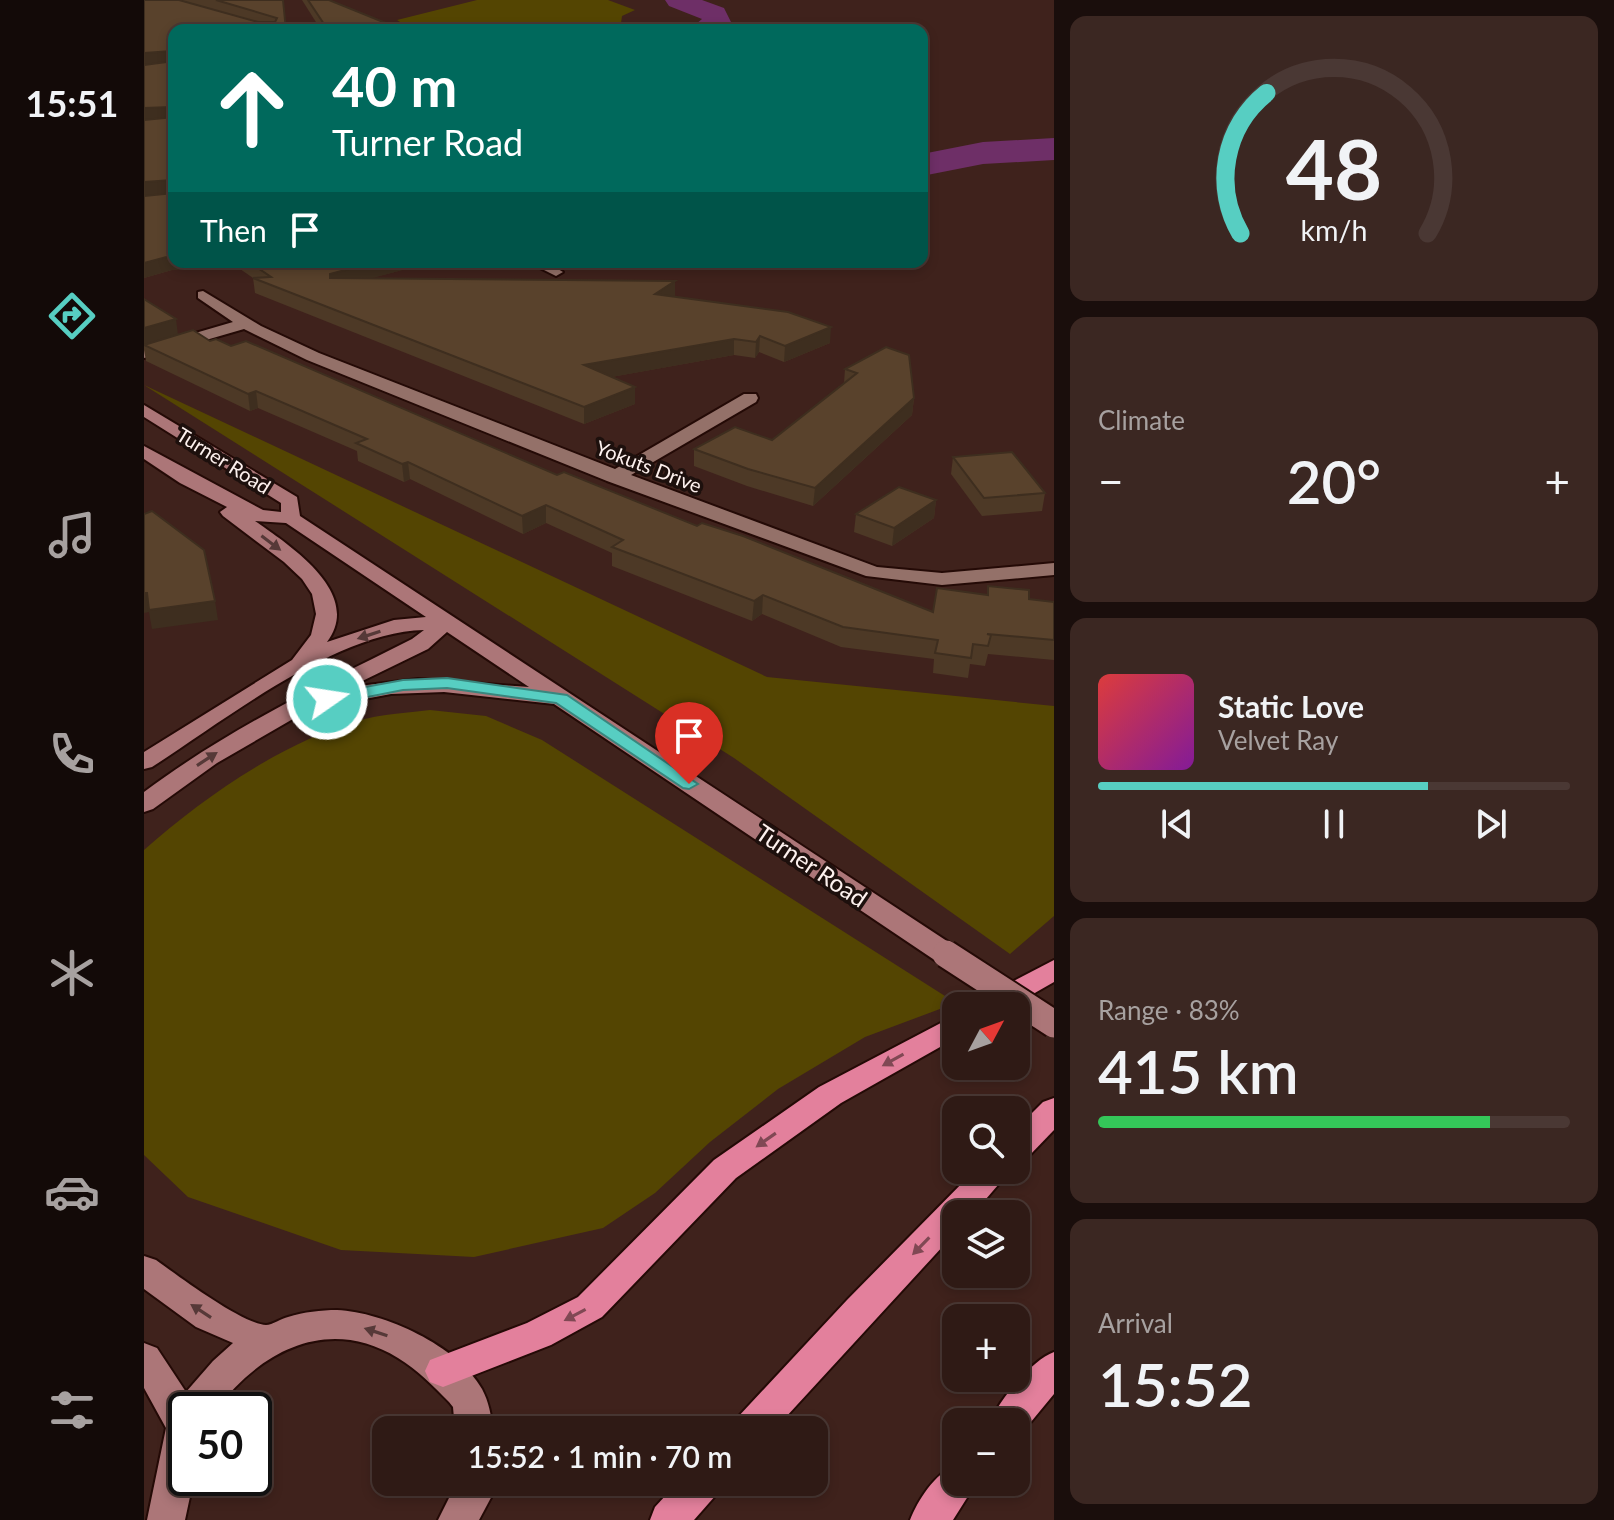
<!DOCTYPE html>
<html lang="en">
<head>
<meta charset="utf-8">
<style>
  body { margin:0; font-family:Lato,sans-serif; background:#3b2722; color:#f1f3f6; height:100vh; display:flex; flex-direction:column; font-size:30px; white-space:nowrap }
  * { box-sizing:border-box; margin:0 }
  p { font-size:26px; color:#a7a1a0 }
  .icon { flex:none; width:44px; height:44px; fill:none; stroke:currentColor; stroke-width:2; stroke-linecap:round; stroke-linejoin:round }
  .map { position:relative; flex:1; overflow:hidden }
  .details { display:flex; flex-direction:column; gap:16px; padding:16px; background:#1a0e0c; width:560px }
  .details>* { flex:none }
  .top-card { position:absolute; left:24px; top:24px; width:760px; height:244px; border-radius:16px; box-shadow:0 4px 12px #0003,0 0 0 2px #4a3834; background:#00695c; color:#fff; overflow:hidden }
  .needle { width:52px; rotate:49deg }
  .tools { position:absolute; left:798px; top:992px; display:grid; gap:16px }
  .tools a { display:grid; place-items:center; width:88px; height:88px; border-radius:16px; background:#2f1a15; box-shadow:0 4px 12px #0003,0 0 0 2px #4a3834; font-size:40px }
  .speed { position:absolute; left:24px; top:1392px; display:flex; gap:16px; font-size:40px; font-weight:700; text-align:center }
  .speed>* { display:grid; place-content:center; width:104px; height:104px; border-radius:50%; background:#2f1a15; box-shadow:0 4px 12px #0003,0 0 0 2px #4a3834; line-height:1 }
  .speed .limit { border:4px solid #111; border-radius:12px; background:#fff; color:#111 }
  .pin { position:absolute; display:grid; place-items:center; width:68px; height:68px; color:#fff; margin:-82px -34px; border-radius:50% 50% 50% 0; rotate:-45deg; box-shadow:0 0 8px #0007 }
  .pin .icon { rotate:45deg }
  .me { position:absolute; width:88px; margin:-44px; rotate:77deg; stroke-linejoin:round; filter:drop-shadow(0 0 6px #0008) }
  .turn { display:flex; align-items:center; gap:28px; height:168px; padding:0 32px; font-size:36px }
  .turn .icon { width:104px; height:104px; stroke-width:2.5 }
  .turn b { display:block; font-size:56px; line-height:68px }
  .then { display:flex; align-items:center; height:76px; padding:0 32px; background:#0003; gap:16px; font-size:30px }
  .big { font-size:60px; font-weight:600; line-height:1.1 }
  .details .card { flex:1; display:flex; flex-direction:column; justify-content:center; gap:12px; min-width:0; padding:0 28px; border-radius:16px; background:#3b2722 }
  .details .dial { align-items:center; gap:0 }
  .dial svg { height:208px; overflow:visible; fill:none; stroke:#4a3834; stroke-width:7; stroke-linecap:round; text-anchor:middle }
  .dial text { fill:#f1f3f6; stroke:none }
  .song { display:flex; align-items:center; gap:24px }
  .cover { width:96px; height:96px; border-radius:12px; background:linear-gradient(135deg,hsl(0 70% 55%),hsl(290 70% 35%)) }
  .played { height:8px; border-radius:4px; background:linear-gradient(90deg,#57cec2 70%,#4a3834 70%) }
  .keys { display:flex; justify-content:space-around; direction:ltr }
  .heat { display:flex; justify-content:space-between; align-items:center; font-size:44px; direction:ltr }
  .charge { height:12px; border-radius:6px; background:linear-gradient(90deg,#34c759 83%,#4a3834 0) }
  .trip { position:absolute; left:228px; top:1416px; width:456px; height:80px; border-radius:16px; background:#2f1a15; box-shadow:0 4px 12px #0003,0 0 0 2px #4a3834; font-weight:600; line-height:80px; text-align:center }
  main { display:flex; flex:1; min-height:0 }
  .dock { display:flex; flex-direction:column; width:144px; justify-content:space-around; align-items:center; background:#130a08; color:#a7a1a0 }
  .dock .icon { width:56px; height:56px }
  .dock .current { color:#57cec2 }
  .dock b { font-size:36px; color:#f1f3f6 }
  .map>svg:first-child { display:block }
</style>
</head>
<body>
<main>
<nav class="dock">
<b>15:51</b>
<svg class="icon current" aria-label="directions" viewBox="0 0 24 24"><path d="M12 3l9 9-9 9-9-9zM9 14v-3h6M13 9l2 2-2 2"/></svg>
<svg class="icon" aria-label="music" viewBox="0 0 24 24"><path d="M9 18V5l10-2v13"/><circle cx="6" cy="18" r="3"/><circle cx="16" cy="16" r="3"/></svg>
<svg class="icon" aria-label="phone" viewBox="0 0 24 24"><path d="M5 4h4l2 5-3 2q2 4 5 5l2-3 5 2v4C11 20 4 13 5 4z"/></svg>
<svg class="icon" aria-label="climate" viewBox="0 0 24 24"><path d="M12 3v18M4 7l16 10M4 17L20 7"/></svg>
<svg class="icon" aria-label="car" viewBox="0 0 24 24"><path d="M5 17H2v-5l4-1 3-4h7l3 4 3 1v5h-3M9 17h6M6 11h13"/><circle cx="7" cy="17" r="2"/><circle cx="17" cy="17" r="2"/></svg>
<svg class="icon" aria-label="filters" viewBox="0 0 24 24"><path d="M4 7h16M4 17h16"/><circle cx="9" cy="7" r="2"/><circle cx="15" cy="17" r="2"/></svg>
</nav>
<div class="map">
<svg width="910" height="1520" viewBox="0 0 910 1520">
  <rect width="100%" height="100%" fill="#3f221c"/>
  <g fill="#544502">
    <polygon points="333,0 464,0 491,10 478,16 476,30 268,30 253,20"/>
    <polygon points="0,385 623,677 910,706 910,916 866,954 590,758"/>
    <path d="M 286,710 L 342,716 L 398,740 L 812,1003 L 721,1037 L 634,1089 L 566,1142 L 511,1193 L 459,1228 L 330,1257 L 197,1250 L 44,1197 L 0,1155 L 0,850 C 60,797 136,744 213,721 C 236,714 263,713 286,710 Z"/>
  </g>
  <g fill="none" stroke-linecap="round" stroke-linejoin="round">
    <g fill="#6e2f67" fill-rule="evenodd">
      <polygon points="521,0 558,0 580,8 587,22 579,30 545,30 558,19 525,6"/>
      <polygon points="910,138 910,160 839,164 778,176 778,154 839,142"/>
    </g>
    <g stroke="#240a06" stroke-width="4">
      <g id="street">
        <polygon points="384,262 402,262 419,272 412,276"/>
        <polygon points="59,291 117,326 175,353 471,469 600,394 612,394 614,398 612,402 487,475 733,567 798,573 910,563 910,575 798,585 722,576 463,481 163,360 100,329 0,358 0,348 89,322 54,298 54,292"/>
      </g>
    </g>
    <g stroke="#240a06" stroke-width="4">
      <g id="secondary">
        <path d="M 0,405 L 153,497 L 156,516 L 812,947 L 816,954 L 812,961 L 802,963 L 792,961 L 410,704 L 300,692 L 247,694 L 189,705 L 180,701 L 73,763 L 9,809 L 0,812 L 0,792 C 83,730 176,685 268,639 L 280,630 C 192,632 81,720 8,767 L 0,769 L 0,752 L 148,660 L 167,635 L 172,614 L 168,594 L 158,579 L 140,562 L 79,516 L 76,512 L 83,507 L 36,483 L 0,459 L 0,446 L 119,510 L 137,512 L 137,503 L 0,417 ZM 111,521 L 142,523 L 282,617 L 250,620 L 183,642 C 220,593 145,545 111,521 ZM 303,632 L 385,687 L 274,679 L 206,687 L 284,649 Z"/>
        <path d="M 0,1256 L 12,1260 C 33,1275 98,1324 122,1325 C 128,1325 138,1318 144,1317 C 160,1312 177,1310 193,1310 C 240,1312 314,1346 338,1389 C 345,1402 347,1415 349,1430 L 311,1430 L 309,1407 L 305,1402 C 289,1386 274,1370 254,1358 C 184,1315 116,1351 72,1410 L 42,1410 L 42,1478 L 50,1478 L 41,1520 L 3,1520 L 22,1428 L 0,1388 L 0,1343 L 13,1348 L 42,1392 L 69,1361 L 89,1343 L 52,1327 L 0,1289 Z"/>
        <polygon points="313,1482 351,1482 350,1492 335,1520 294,1520"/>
      </g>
    </g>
    <g stroke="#240a06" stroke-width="4">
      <g id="highway">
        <polygon points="910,960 910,982 868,1006 831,1006 835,999"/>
        <polygon points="812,1015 812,1038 697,1103 592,1178 458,1317 407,1345 312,1382 299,1387 286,1382 281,1371 286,1360 383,1323 434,1297 570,1160 675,1087"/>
        <polygon points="910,1098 910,1130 883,1158 872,1161 872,1129 899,1102"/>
        <polygon points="831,1170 867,1170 829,1214 812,1214 812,1232 630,1430 587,1430 593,1418 703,1300"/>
        <path d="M 910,1352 L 910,1394 L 877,1434 L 872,1436 L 872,1422 L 846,1422 C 855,1400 888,1360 910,1352 Z"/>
        <path d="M 812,1465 L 812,1482 L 833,1482 L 809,1520 L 766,1520 C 774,1500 791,1473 812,1465 Z"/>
        <polygon points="534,1482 578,1482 572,1495 550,1520 506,1520 511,1507"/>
      </g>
    </g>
    <use href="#street" fill="#947169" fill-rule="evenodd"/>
    <use href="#secondary" fill="#ac7678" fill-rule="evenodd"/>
    <use href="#highway" fill="#e3809c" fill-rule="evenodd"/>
    <g stroke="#240a06" stroke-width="31" stroke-linecap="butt">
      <polyline id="secondary-bridge" points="802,954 910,1024"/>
    </g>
    <use href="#secondary-bridge" stroke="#ac7678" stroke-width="27"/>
  </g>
  <g fill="#4d3926">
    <polygon points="37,0 139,0 142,30 30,30 30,262 289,262 227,278 531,296 686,343 640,362 615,352 611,358 590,355 467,377 491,387 491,404 440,424 111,293 109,278 89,264 28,270 0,278 0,65"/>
    <polygon points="158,0 185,0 259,30 177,30"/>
    <polygon points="472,262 503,262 484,267"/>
    <polygon points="0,299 34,335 66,341 413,475 789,612 843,595 844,586 885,599 910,602 910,660 844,654 841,666 826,664 824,678 789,673 790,659 697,647 618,614 608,621 468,566 468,553 402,523 379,534 266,479 260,482 214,461 213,451 114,408 106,411 2,361 0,350"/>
    <polygon points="701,369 770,398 768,415 669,506 603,486 550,466 550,449 628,440 700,383"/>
    <polygon points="809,457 901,493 898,511 838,516 807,474"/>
    <polygon points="792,500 790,518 748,546 710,532 712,514"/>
  </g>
  <g fill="#3e2e1f">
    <polygon points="28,51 30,62 0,65 0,53"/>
    <polygon points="28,107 30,119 0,121 0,108"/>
    <polygon points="28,180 30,194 0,196 0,182"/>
    <polygon points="25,255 30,255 30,262 89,262 89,264 28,270 0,278 0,263"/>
    <polygon points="231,262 289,262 187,289 186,274"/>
    <polygon points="484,262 503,262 484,267"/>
    <polygon points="531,281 531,296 511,310 511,294"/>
    <polygon points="32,319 34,335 0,345 0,328"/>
    <polygon points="687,327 686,343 640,362 641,346"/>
    <polygon points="616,336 615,352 611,358 612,342"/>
    <polygon points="590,339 590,355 440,382 440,365"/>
    <polygon points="491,387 491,404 440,424 440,407"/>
    <polygon points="112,391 114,408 106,411 104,394"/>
    <polygon points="770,398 768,415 669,506 671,488"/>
    <polygon points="264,462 266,479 260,482 258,464"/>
    <polygon points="792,500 790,518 748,546 750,528"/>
    <polygon points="402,505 402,523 379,534 378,516"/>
    <polygon points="0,593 71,601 74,620 8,629 5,612 0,613"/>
    <polygon points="619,595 618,614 608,621 610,601"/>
  </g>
  <g fill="#59422c" stroke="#3e2e1f" stroke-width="2">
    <polygon points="0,0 35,0 114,22 131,22 133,18 72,0 139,0 142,30 30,30 30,52 28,51 0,53"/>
    <polygon points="164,0 185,0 259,30 184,30"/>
    <polygon points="30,61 30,108 28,107 0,108 0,65"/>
    <polygon points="30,117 30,182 28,180 0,182 0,120"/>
    <polygon points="30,193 30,255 0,263 0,196"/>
    <polygon points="105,262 231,262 186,274 186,278 531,281 511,294 644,312 687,327 641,346 616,336 612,342 590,339 440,365 491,387 440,407 109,278 127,277"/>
    <polygon points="0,299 32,319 0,328"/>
    <polygon points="49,330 66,341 72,339 87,346 102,341 413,475 420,472 553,526 558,523 599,536 789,612 793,588 844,595 844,586 885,590 885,599 910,602 910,640 843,634 847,635 844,646 829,644 827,658 791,653 794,640 699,627 619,595 610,601 468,547 479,540 402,505 378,516 264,462 258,464 212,443 223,439 112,391 104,394 0,345"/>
    <polygon points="742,347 765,355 770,398 671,488 604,469 550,449 591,427 628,440 713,373 701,369"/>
    <polygon points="868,452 901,493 840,498 809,457"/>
    <polygon points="755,487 792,500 750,528 712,514"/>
    <polygon points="8,511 60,550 71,601 5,610 3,593 0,593 0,514"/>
  </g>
  <defs><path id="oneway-solid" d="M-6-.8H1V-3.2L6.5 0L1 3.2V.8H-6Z" transform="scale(2)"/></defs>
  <g fill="#563938">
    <use href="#oneway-solid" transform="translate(127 543) rotate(37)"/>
    <use href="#oneway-solid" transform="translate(225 635) rotate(162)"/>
    <use href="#oneway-solid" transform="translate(63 759) rotate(-33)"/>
    <use href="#oneway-solid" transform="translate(57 1311) rotate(-147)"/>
    <use href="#oneway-solid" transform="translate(232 1332) rotate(-162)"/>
  </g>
  <g fill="#804854">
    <use href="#oneway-solid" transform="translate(749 1060) rotate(151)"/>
    <use href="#oneway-solid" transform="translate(622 1140) rotate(145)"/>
    <use href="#oneway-solid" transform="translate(777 1246) rotate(134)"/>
    <use href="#oneway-solid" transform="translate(431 1315) rotate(152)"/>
  </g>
  <polygon fill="#57cec2" stroke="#39867e" stroke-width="2" points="303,678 423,695 554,784 545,789 539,788 412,703 303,688 259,690 183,705 175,699 183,694 259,680"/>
  <g text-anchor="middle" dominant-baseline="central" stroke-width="7" stroke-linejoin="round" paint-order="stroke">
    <g font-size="20" fill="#fdf1ee" stroke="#1d100d">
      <text transform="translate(80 460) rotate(32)">Turner Road</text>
      <text transform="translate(505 466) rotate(21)">Yokuts Drive</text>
    </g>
    <g font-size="24" fill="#fdf1ee" stroke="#1d100d">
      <text transform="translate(668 865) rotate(34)">Turner Road</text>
    </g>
  </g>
</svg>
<div class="tools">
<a><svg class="needle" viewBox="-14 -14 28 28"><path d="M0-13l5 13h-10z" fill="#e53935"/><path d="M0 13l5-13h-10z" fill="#a7a1a0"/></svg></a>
<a><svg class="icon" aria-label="search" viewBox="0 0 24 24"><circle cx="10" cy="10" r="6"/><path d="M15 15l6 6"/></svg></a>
<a><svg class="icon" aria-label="layers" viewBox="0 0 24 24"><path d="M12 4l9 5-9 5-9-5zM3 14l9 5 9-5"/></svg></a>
<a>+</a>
<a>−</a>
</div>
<div class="speed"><div class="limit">50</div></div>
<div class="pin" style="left:545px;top:784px;background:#d93025"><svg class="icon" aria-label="arrive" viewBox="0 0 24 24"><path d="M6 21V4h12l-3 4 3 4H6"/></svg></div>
<svg class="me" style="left:183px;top:699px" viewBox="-20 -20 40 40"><circle r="17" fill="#57cec2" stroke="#fff" stroke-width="3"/><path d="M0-11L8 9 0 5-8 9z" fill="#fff"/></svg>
<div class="trip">15:52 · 1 min · 70 m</div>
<div class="top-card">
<div class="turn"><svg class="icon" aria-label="ahead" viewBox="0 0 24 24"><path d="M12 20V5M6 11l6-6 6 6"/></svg><div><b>40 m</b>Turner Road</div></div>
<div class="then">Then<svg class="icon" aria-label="arrive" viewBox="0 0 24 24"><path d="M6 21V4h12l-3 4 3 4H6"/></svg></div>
</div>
</div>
<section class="details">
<div class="card dial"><svg viewBox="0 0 100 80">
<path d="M14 69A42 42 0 1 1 86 69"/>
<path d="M14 69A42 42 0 0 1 24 15" stroke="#57cec2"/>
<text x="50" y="56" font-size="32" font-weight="700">48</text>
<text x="50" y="72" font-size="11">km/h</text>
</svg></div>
<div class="card"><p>Climate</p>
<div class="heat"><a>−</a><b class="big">20°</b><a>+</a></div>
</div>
<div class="card">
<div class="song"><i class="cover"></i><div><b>Static Love</b><p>Velvet Ray</p></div></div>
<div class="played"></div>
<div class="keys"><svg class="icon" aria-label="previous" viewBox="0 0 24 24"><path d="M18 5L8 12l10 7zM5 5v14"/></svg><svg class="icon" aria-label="pause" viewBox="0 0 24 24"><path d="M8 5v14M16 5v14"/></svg><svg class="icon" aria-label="next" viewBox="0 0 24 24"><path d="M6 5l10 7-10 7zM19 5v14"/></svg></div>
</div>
<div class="card"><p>Range · 83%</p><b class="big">415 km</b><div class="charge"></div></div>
<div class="card"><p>Arrival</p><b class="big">15:52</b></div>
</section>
</main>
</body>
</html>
